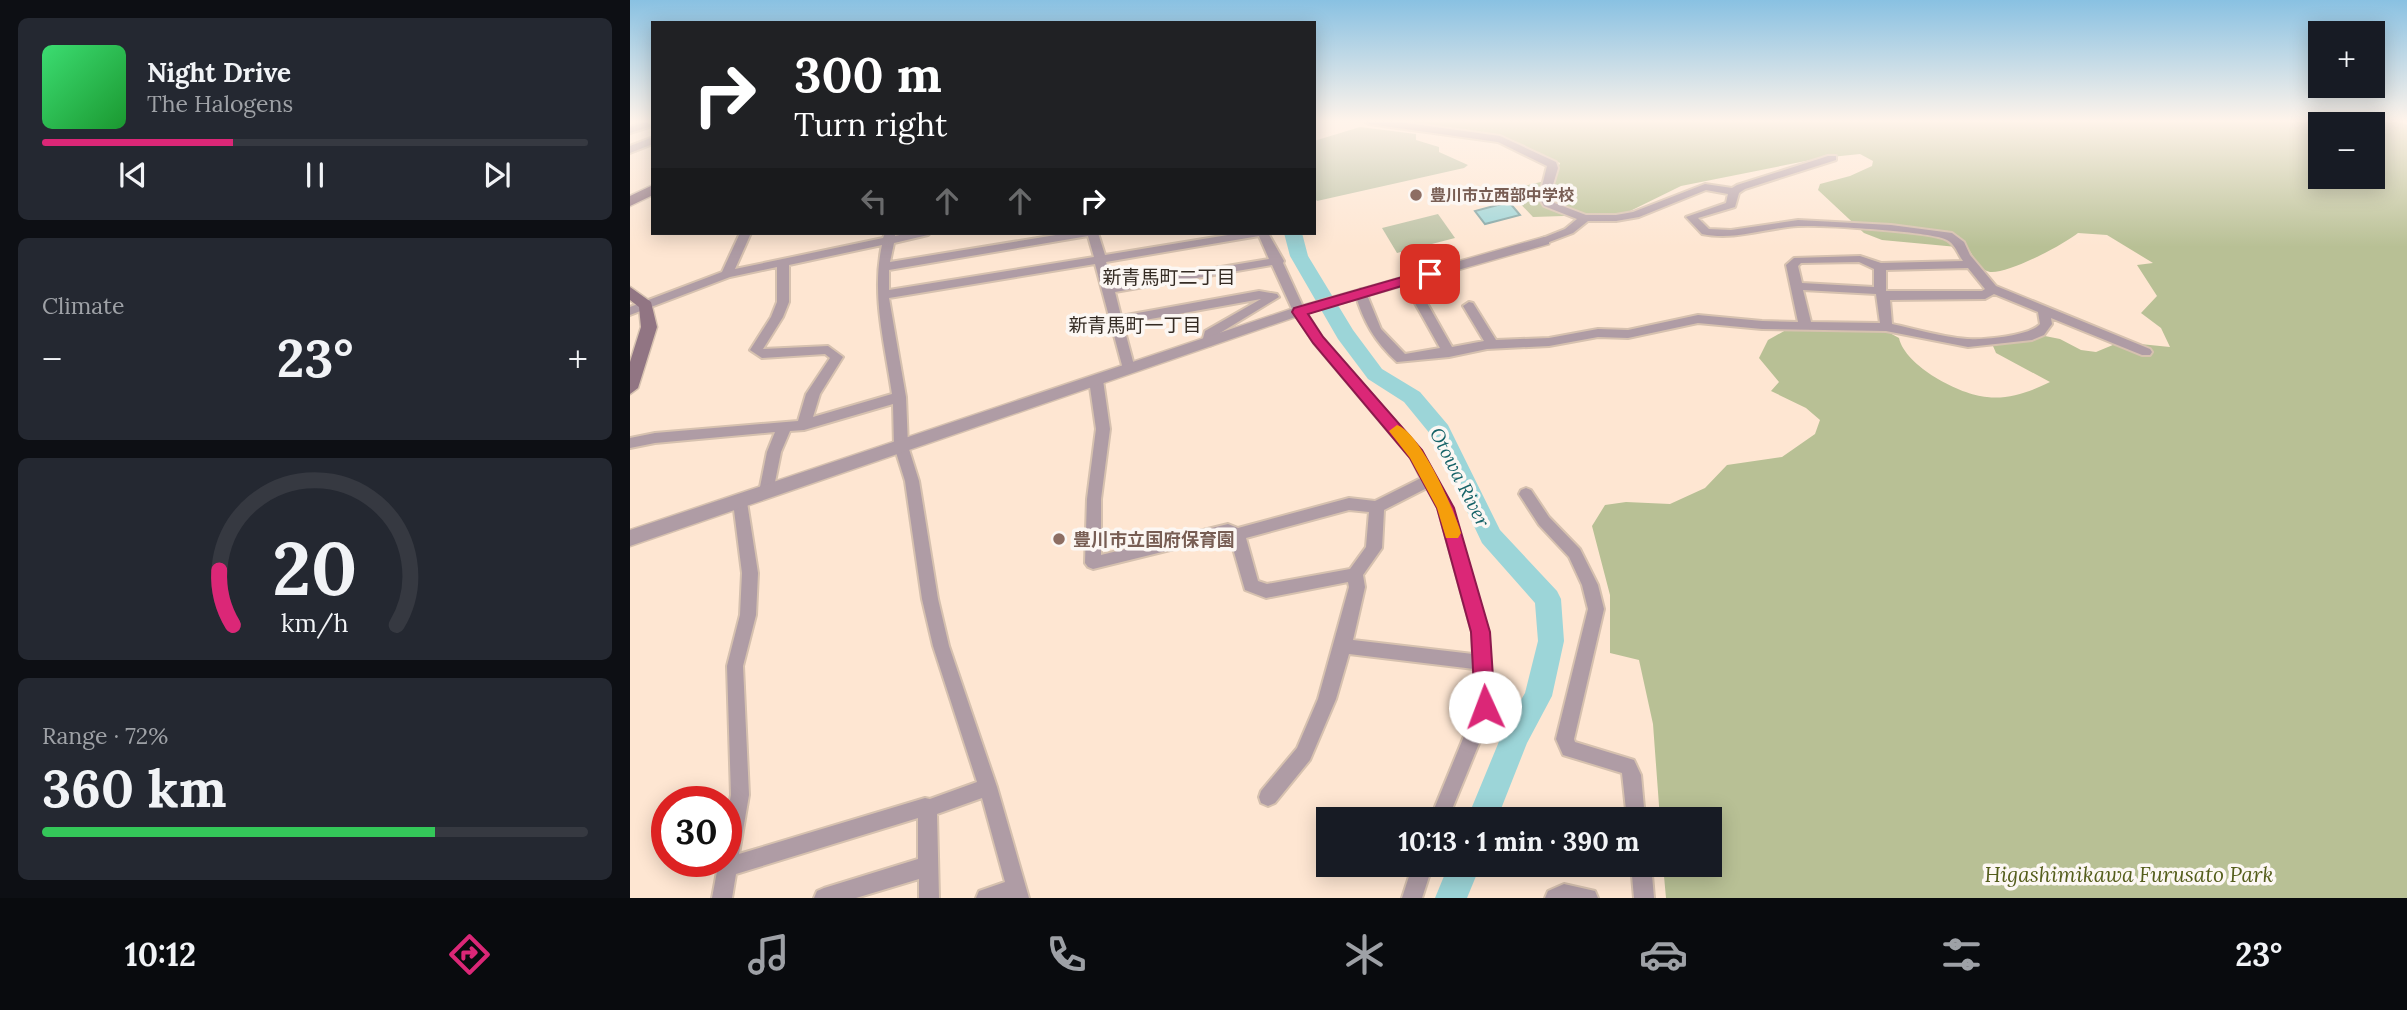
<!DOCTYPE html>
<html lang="en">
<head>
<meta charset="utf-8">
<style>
  body { margin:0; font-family:Lora,"Noto Sans JP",serif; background:#242831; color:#f1f3f6; height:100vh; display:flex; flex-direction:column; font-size:26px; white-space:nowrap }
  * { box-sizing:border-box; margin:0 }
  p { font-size:23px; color:#9ea1a6 }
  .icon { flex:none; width:38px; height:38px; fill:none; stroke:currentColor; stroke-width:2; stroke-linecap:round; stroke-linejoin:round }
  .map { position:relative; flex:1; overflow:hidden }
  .drawer { display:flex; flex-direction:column; gap:18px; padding:18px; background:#0d0f14; width:630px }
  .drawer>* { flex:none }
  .banner { position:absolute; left:21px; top:21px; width:665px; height:214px; border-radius:0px; box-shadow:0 4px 18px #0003; background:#202124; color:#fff; overflow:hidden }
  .controls { position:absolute; left:1678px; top:21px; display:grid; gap:14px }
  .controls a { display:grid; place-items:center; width:77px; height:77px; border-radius:0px; background:#171b24; box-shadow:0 4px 18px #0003; font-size:35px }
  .speed { position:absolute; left:21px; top:786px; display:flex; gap:14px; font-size:35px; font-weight:700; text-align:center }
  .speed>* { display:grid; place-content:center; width:91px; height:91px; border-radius:50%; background:#171b24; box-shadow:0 4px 18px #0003; line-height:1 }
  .speed .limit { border:10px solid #d22; background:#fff; color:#111 }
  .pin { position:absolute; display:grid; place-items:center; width:60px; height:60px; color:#fff; margin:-30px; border-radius:14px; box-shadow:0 4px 10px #0006 }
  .me { position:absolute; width:77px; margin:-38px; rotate:358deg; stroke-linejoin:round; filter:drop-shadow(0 0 5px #0008) }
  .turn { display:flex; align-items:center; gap:24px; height:147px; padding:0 28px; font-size:32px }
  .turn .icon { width:91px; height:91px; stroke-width:2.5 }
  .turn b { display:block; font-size:49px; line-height:60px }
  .lanes { display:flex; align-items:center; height:66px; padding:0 28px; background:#0003; justify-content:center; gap:35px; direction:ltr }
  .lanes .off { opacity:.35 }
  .big { font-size:52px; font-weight:700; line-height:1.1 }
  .drawer .widget { flex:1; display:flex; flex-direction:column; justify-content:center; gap:10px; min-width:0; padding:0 24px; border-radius:10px; background:#242831 }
  .drawer .dial { align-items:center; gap:0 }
  .dial svg { height:182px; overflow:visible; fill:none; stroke:#363941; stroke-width:7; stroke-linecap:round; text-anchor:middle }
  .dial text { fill:#f1f3f6; stroke:none }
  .song { display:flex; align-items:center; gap:21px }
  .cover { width:84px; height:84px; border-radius:10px; background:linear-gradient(135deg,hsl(140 70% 55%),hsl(130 70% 35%)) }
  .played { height:7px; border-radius:4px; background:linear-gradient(90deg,#db2777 35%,#363941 35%) }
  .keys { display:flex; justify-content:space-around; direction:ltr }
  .heat { display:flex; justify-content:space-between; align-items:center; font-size:38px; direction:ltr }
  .charge { height:10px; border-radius:5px; background:linear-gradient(90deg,#34c759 72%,#363941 0) }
  .trip { position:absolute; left:686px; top:807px; width:406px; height:70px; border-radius:0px; background:#171b24; box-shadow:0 4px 18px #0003; font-weight:700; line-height:70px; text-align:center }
  .dock { display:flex; height:112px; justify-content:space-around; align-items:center; background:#090b0e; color:#9ea1a6 }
  .dock .icon { width:49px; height:49px }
  .dock .active { color:#db2777 }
  .dock b { font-size:32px; color:#f1f3f6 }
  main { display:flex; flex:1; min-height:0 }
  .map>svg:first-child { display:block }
</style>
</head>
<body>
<main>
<section class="drawer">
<div class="widget">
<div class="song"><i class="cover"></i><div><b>Night Drive</b><p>The Halogens</p></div></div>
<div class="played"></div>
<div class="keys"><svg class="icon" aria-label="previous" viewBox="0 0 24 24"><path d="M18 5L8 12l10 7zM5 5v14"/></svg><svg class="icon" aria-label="pause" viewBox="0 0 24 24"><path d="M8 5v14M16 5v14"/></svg><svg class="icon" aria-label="next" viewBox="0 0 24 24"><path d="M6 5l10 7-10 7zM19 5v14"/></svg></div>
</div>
<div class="widget"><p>Climate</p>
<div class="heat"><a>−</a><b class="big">23°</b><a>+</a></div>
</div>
<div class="widget dial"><svg viewBox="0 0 100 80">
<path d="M14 69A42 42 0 1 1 86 69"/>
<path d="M14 69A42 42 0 0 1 8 45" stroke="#db2777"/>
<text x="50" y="56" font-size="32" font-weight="700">20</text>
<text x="50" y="72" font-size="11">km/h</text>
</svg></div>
<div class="widget"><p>Range · 72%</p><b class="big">360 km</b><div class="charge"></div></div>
</section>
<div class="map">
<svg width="1777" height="898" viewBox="0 0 1777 898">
  <rect width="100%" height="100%" fill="#fee6d2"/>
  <g fill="#bcc2a5">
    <polygon points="730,127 786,134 786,140 809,147 809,152 838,165 834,168 687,201 684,197 684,141"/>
    <polygon points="808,214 825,238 767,253 752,228"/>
  </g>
  <path fill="#b8c095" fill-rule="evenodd" d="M 766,121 L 1770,121 L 1777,125 L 1777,898 L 1036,898 L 1033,865 L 1080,864 L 1080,819 L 1030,819 L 1023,724 L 1009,660 L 980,653 L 980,595 L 962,526 L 975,505 L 996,502 L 1040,504 L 1075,488 L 1097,465 L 1152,457 L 1185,434 L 1190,420 L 1176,408 L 1141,391 L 1149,382 L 1129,358 L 1138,340 L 1156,330 L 1258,332 L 1269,338 C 1275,366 1330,395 1357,397 C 1378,400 1402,391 1420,382 L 1366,353 L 1363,346 L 1415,336 L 1430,339 L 1451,350 L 1466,352 L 1490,342 L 1540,347 L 1531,328 L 1511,313 L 1527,296 L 1507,265 L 1523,263 L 1477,235 L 1448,233 C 1433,245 1378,274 1360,272 C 1349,270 1344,257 1338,248 L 1252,240 L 1234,233 L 1188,190 L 1190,184 L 1220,176 L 1242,166 L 1243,161 L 1230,154 L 1191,158 L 1051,186 L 994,214 L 903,217 L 883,196 L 894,186 L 923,179 L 930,163 L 901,152 L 894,145 L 828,129 ZM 1690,124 L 1743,124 L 1743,177 L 1690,177 Z"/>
  <polygon fill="#9cd5d8" stroke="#7da2a2" stroke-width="2" points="879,202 890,215 855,224 845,211"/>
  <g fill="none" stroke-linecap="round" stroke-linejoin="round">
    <g fill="#9cd5d8" fill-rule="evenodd">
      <polygon points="654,233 672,233 678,256 723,330 752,369 790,392 818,425 870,530 927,591 931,599 934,641 922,696 897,743 867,819 837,819 875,727 895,693 908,641 905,603 852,543 801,435 774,402 738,379 708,339 660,256"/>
      <polygon points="819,864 851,864 837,898 805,898"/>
    </g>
    <g stroke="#d6c1af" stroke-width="4">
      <g id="minor">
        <path d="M 734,121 L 762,121 L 870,136 L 926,162 L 928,168 L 919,198 L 922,202 L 956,215 L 986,215 L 1003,212 L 1075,184 L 1102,188 L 1107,185 L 1198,156 L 1206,156 L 1206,160 L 1115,189 L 1109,193 L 1105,207 L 1068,218 L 1079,229 L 1101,230 L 1168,220 L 1261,225 L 1322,233 L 1334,242 L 1340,255 L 1366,286 L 1520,349 L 1522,352 L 1520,355 L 1512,355 L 1421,318 L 1422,324 L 1414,335 L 1402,340 L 1338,347 L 1256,331 L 1132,329 L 1068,323 L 998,338 L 968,337 L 919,346 L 857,349 L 819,357 L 767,362 C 745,342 733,321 725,293 L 731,289 L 735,290 L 751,329 L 775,354 L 810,348 L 772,280 L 778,276 L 784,280 L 822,347 L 854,341 L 833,306 L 839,302 L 843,303 L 866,340 L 919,338 L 968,329 L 998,330 L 1068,315 L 1132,321 L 1168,322 L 1156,265 L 1164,258 L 1230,256 L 1251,263 L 1333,261 C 1327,253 1326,245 1317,240 C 1303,231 1189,225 1168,226 C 1136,228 1105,241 1072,234 L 1056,217 L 1096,203 L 1098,194 L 1076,190 L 1009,217 L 986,221 L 958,221 L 943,233 L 914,244 L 908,241 L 910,239 L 935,229 L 947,219 L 914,206 L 909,198 L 917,166 L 868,142 L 739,124 ZM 1229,262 L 1244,269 L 1244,287 L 1172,283 L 1168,266 L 1171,263 ZM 1338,268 L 1355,289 L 1352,291 L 1256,291 L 1256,270 ZM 1173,290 L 1246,294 L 1250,323 L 1181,322 ZM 1364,294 L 1408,312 L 1410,324 C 1400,336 1353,340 1337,339 C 1312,337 1286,329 1262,324 L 1260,300 L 1355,299 Z"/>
        <polygon points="16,122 21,125 19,127 0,133 0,127"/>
        <polygon points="23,137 23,144 0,153 0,146"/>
        <path d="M 110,233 L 121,233 L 105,269 L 253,238 L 255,233 L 265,233 L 265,236 L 279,233 L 300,233 L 298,235 L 264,243 L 260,262 L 438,233 L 468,233 L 475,255 L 610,233 L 638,233 L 654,261 L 653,263 L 675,311 L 692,337 L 791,451 L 822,508 L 858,632 L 864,707 L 818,819 L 800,819 L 846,707 L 844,669 L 719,654 L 706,699 L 680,760 L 645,803 L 638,806 L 631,803 L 629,797 L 631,791 L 667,748 L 688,699 L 719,587 L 718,582 L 636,598 L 615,590 L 600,538 L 597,536 L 463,569 L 458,567 L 455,563 L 457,499 L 466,429 L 459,380 L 466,376 L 473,380 L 480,429 L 471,499 L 471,555 L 598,524 L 608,528 L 719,498 L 745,501 L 791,478 L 781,458 L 684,343 L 663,311 L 642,265 L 485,292 L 491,316 L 629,291 L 647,294 L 649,297 L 585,336 L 582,345 L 578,346 L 572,342 L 575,331 L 631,299 L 493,324 L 505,369 L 499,373 L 493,369 L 465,264 L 259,298 L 276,397 L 278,446 L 289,481 L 308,599 L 319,646 L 367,787 L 399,898 L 346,898 L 349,891 L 375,882 L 352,798 L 307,814 L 309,898 L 289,898 L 289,879 L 226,898 L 184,898 L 187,891 L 194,888 L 288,859 L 288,818 L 106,874 L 102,898 L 82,898 L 89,861 L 96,861 L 96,820 L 101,795 L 97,666 L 110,615 L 112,573 L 103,502 L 105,498 L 115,498 L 117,502 L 128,573 L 126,615 L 113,666 L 119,795 L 109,854 L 295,798 L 300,799 L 347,782 L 303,646 L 292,599 L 275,481 L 264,446 L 263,404 L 174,430 L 160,431 L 151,452 L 143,492 L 141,496 L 131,496 L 129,492 L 137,452 L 145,432 L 25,443 L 0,448 L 0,438 L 25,433 L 168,421 L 176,394 L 200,358 L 195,354 L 132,358 L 120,350 L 141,317 L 147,302 L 147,267 L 100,277 L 0,315 L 0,307 L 92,272 ZM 458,236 L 464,257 L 259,290 L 259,270 ZM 629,236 L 639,259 L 483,285 L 476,262 ZM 252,245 C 241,295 255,345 262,394 L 183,417 L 190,394 L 213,357 L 198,346 L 133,349 L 153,317 L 159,302 L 159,265 ZM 797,488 L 808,508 L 842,632 L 843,654 L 723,640 L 735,587 L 733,575 L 752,548 L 754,510 ZM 719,510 L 739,512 L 736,547 L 720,569 L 637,584 L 628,581 L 616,538 Z"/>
        <polygon points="896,488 901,490 919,517 950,549 968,585 974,609 944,739 945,742 1004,760 1011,775 1015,819 997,819 992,773 933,755 926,739 958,609 952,585 939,557 909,525 889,494 891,490"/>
        <polygon points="783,864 803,864 792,898 772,898"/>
        <polygon points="1001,864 1021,864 1024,898 1004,898"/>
        <polygon points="934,884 965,891 968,898 915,898 918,891"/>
      </g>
    </g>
    <g stroke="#d6c1af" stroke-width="3">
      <polygon id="tertiary" points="914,237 919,238 919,244 674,314 0,546 0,530 664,308"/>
    </g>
    <g stroke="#d6c1af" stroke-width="3">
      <g id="secondary">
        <polygon points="23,185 23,195 0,206 0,196"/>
        <polygon points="0,287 21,302 27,327 8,388 0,394 0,362 11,327 9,307 0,300"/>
      </g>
    </g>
    <use href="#minor" fill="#af9ca5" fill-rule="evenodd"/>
    <use href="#tertiary" fill="#af9ca5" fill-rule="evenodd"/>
    <use href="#secondary" fill="#917583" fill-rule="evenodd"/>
  </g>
  <linearGradient id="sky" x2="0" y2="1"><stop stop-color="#89c1e2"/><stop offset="0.49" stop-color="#fff4eb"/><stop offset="1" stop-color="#fff4eb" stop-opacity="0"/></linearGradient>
  <rect width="1777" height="247" fill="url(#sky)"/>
  <polygon fill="#db2777" stroke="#8e194d" stroke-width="2" points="800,269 807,274 805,276 678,314 693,337 792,450 824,508 860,632 865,707 862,713 855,716 848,713 845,707 841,632 807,508 780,458 683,343 662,312 664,308"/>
  <path fill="#f59e0b" d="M 767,425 C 790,432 824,509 831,533 L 828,538 L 816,538 L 807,508 L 780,458 L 759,431 Z"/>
  <g fill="#8d6e63" stroke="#fcf7f3" stroke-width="2.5">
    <circle cx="786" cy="195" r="7"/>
    <circle cx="429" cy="539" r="7"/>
  </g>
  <g text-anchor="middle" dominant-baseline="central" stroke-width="7" stroke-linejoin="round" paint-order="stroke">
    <g font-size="16" font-weight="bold" fill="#785e54" stroke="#fcf7f3" text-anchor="start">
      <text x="800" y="195">豊川市立西部中学校</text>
    </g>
    <g font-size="18" font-weight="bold" fill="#785e54" stroke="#fcf7f3" text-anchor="start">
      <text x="443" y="539">豊川市立国府保育園</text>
    </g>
    <g font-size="19" fill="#352c24" stroke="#fcf7f3">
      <text x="539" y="277">新青馬町二丁目</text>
      <text x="505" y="325">新青馬町一丁目</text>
    </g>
    <g font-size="19" font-style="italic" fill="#156267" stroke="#fcf7f3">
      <text transform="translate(830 477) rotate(63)">Otowa River</text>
    </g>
    <g font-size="21" font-style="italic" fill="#545d1b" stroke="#fcf7f3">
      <text x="1499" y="874">Higashimikawa Furusato Park</text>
    </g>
  </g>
</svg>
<div class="controls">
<a>+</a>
<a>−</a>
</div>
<div class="speed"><div class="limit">30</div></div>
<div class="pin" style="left:800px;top:274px;background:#d93025"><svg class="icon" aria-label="arrive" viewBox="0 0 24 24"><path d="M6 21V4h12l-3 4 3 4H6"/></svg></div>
<svg class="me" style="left:855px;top:707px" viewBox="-20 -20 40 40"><circle r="19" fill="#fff"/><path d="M0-13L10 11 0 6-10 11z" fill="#db2777"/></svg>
<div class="trip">10:13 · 1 min · 390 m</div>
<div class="banner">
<div class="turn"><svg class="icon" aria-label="right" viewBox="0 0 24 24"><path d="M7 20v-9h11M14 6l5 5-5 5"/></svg><div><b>300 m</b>Turn right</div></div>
<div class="lanes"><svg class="icon off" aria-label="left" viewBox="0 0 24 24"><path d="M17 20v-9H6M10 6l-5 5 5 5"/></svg><svg class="icon off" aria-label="ahead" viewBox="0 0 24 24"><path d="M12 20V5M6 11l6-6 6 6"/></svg><svg class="icon off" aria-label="ahead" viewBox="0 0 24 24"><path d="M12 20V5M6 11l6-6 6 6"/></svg><svg class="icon" aria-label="right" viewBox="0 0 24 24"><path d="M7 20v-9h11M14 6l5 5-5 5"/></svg></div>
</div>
</div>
</main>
<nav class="dock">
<b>10:12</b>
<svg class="icon active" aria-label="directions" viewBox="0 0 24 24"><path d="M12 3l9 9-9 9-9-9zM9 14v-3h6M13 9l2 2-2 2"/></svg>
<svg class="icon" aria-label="music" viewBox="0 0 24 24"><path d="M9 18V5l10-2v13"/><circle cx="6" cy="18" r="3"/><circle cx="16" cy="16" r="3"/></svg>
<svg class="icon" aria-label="phone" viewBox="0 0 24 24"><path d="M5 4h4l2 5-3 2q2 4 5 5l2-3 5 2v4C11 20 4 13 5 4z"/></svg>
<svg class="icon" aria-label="climate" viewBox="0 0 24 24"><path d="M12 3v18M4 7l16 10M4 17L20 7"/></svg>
<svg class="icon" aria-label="car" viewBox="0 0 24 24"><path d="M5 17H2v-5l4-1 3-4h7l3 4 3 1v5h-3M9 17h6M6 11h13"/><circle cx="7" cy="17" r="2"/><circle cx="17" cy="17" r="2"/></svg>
<svg class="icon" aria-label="filters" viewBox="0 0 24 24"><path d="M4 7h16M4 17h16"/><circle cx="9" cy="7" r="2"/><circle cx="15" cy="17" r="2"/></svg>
<b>23°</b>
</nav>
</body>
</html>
